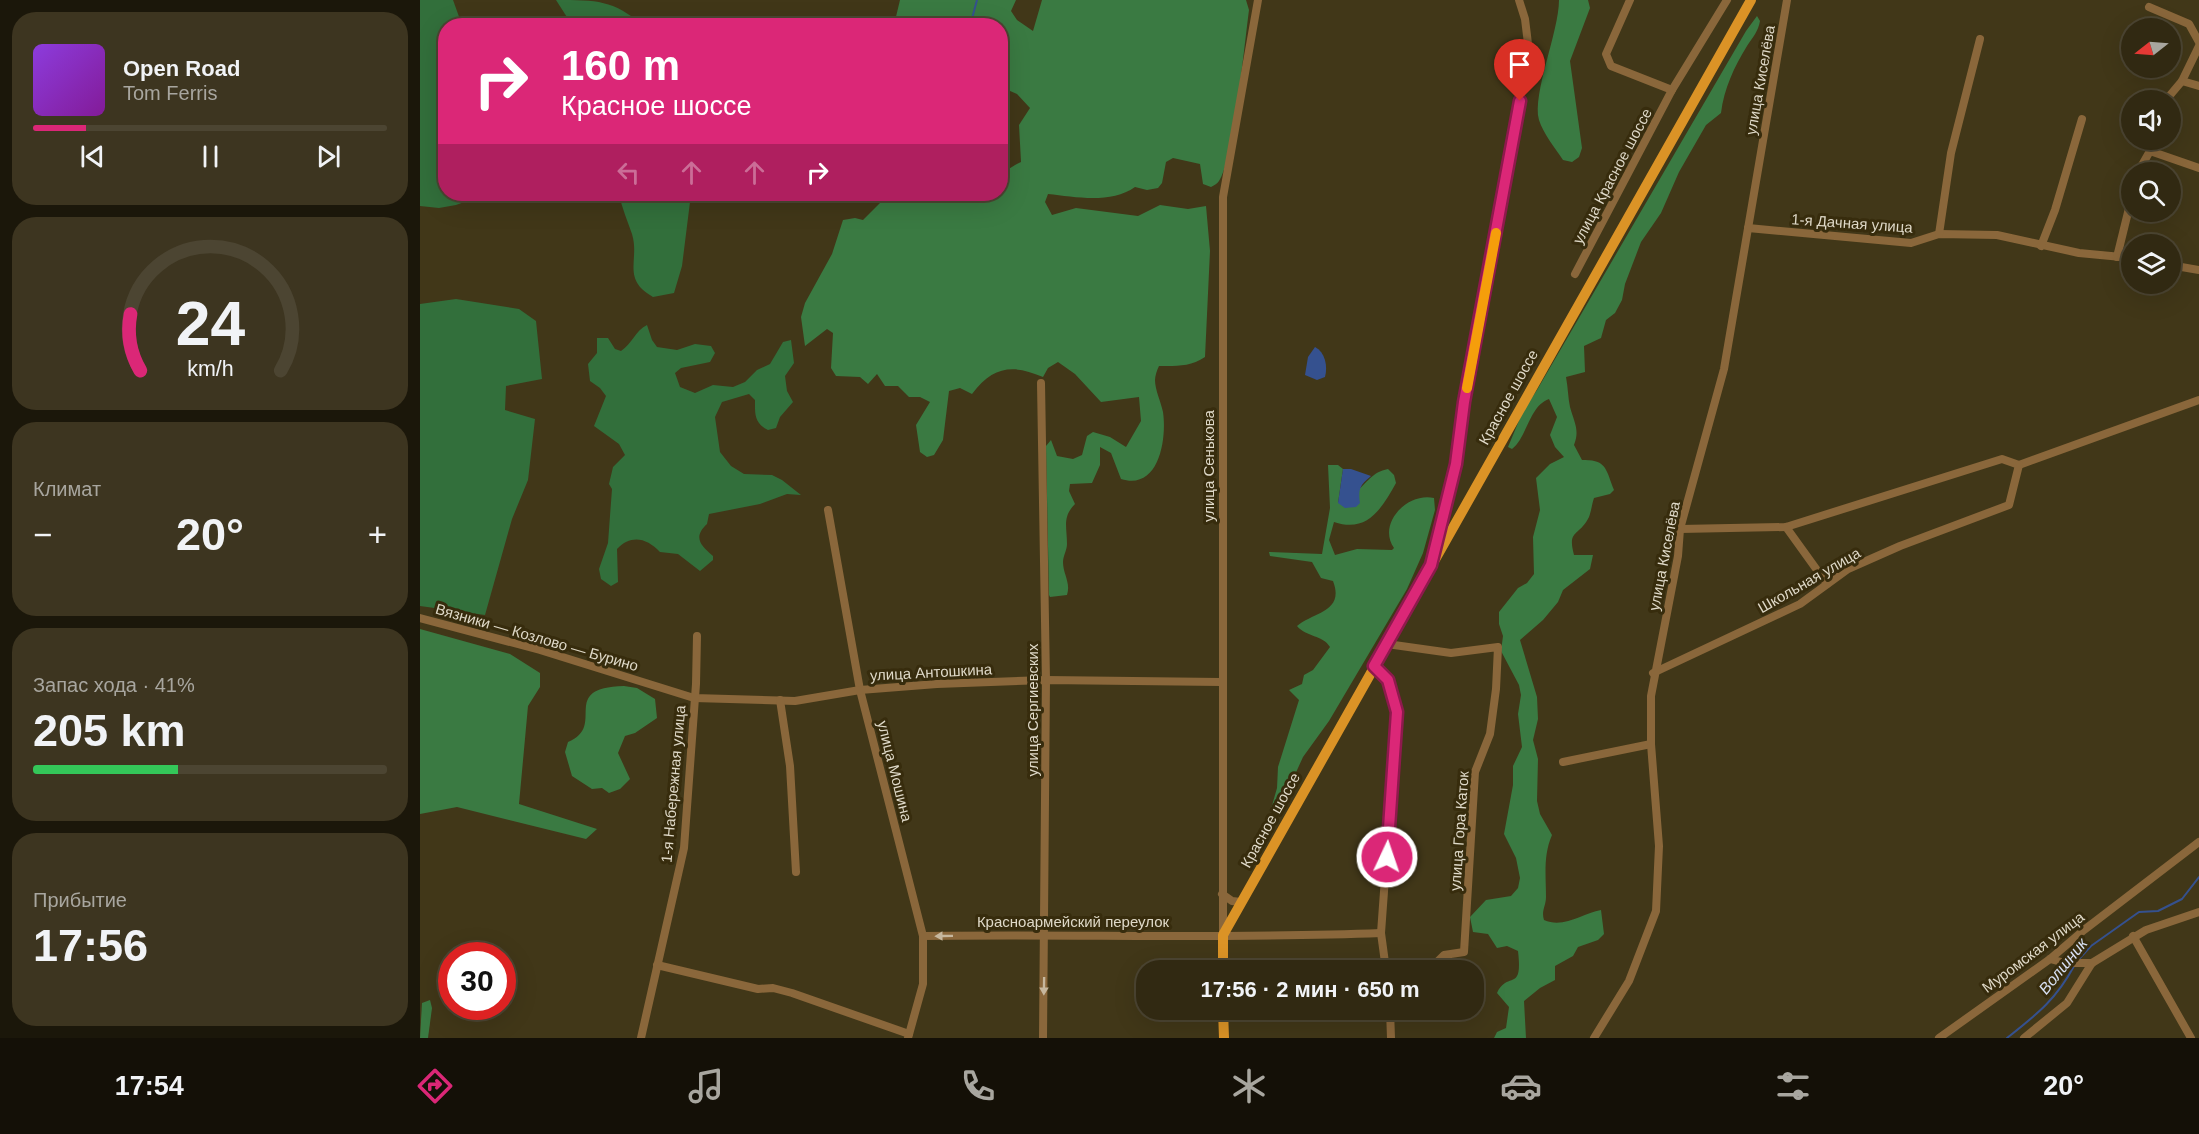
<!DOCTYPE html>
<html lang="ru">
<head>
<meta charset="utf-8">
<style>
  body { margin:0; font-family:Helvetica,sans-serif; background:#3d3520; color:#f1f3f6; height:100vh; display:flex; flex-direction:column; font-size:22px; white-space:nowrap }
  * { box-sizing:border-box; margin:0 }
  p { font-size:20px; color:#a8a69f }
  .icon { flex:none; width:33px; height:33px; fill:none; stroke:currentColor; stroke-width:2; stroke-linecap:round; stroke-linejoin:round }
  .map { position:relative; flex:1; overflow:hidden }
  .panel { display:flex; flex-direction:column; gap:12px; padding:12px; background:#1b170a; width:420px }
  .panel>* { flex:none }
  .banner { position:absolute; left:18px; top:18px; width:570px; height:183px; border-radius:24px; box-shadow:0 6px 24px #0002,0 0 0 2px #4c4532; background:#db2777; color:#fff; overflow:hidden }
  .needle { width:39px; rotate:253deg }
  .buttons { position:absolute; left:1701px; top:18px; display:grid; gap:12px }
  .buttons a { display:grid; place-items:center; width:60px; height:60px; border-radius:50%; background:#312912; box-shadow:0 6px 24px #0002,0 0 0 2px #4c4532; font-size:30px }
  .speed { position:absolute; left:18px; top:942px; display:flex; gap:12px; font-size:30px; font-weight:700; text-align:center }
  .speed>* { display:grid; place-content:center; width:78px; height:78px; border-radius:50%; background:#312912; box-shadow:0 6px 24px #0002,0 0 0 2px #4c4532; line-height:1 }
  .speed .limit { border:9px solid #d22; background:#fff; color:#111 }
  .pin { position:absolute; display:grid; place-items:center; width:51px; height:51px; color:#fff; margin:-62px -26px; border-radius:50% 50% 50% 0; rotate:-45deg; box-shadow:0 0 6px #0007 }
  .pin .icon { rotate:45deg }
  .me { position:absolute; width:66px; margin:-33px; rotate:3deg; stroke-linejoin:round; filter:drop-shadow(0 0 4px #0008) }
  .turn { display:flex; align-items:center; gap:21px; height:126px; padding:0 24px; font-size:27px }
  .turn .icon { width:78px; height:78px; stroke-width:2.5 }
  .turn b { display:block; font-size:42px; line-height:51px }
  .lanes { display:flex; align-items:center; height:57px; padding:0 24px; background:#0003; justify-content:center; gap:30px; direction:ltr }
  .lanes .off { opacity:.35 }
  .big { font-size:45px; font-weight:800; line-height:1.1 }
  .panel .widget { flex:1; display:flex; flex-direction:column; justify-content:center; gap:9px; min-width:0; padding:0 21px; border-radius:24px; background:#3d3520 }
  .panel .dial { align-items:center; gap:0 }
  .dial svg { height:156px; overflow:visible; fill:none; stroke:#4c4532; stroke-width:7; stroke-linecap:round; text-anchor:middle }
  .dial text { fill:#f1f3f6; stroke:none }
  .song { display:flex; align-items:center; gap:18px }
  .cover { width:72px; height:72px; border-radius:9px; background:linear-gradient(135deg,hsl(270 70% 55%),hsl(290 70% 35%)) }
  .played { height:6px; border-radius:3px; background:linear-gradient(90deg,#db2777 15%,#4c4532 15%) }
  .keys { display:flex; justify-content:space-around; direction:ltr }
  .heat { display:flex; justify-content:space-between; align-items:center; font-size:33px; direction:ltr }
  .charge { height:9px; border-radius:4px; background:linear-gradient(90deg,#34c759 41%,#4c4532 0) }
  .trip { position:absolute; left:716px; top:960px; width:348px; height:60px; border-radius:24px; background:#312912; box-shadow:0 6px 24px #0002,0 0 0 2px #4c4532; font-weight:800; line-height:60px; text-align:center }
  .tab-bar { display:flex; height:96px; justify-content:space-around; align-items:center; background:#141007; color:#a8a69f }
  .tab-bar .icon { width:42px; height:42px }
  .tab-bar .current { color:#db2777 }
  .tab-bar b { font-size:27px; color:#f1f3f6 }
  main { display:flex; flex:1; min-height:0 }
  .map>svg:first-child { display:block }
</style>
</head>
<body>
<main>
<section class="panel">
<div class="widget">
<div class="song"><i class="cover"></i><div><b>Open Road</b><p>Tom Ferris</p></div></div>
<div class="played"></div>
<div class="keys"><svg class="icon" aria-label="previous" viewBox="0 0 24 24"><path d="M18 5L8 12l10 7zM5 5v14"/></svg><svg class="icon" aria-label="pause" viewBox="0 0 24 24"><path d="M8 5v14M16 5v14"/></svg><svg class="icon" aria-label="next" viewBox="0 0 24 24"><path d="M6 5l10 7-10 7zM19 5v14"/></svg></div>
</div>
<div class="widget dial"><svg viewBox="0 0 100 80">
<path d="M14 69A42 42 0 1 1 86 69"/>
<path d="M14 69A42 42 0 0 1 9 40" stroke="#db2777"/>
<text x="50" y="56" font-size="32" font-weight="700">24</text>
<text x="50" y="72" font-size="11">km/h</text>
</svg></div>
<div class="widget"><p>Климат</p>
<div class="heat"><a>−</a><b class="big">20°</b><a>+</a></div>
</div>
<div class="widget"><p>Запас хода · 41%</p><b class="big">205 km</b><div class="charge"></div></div>
<div class="widget"><p>Прибытие</p><b class="big">17:56</b></div>
</section>
<div class="map">
<svg width="1779" height="1038" viewBox="0 0 1779 1038">
  <rect width="100%" height="100%" fill="#413718"/>
  <g fill="#326f3b">
    <polygon points="0,0 33,0 42,25 26,26 26,194 67,194 36,205 19,208 0,206"/>
    <path d="M 136,0 C 178,0 192,0 223,25 L 152,25 Z"/>
    <path d="M 199,194 L 271,194 L 262,266 L 254,293 L 233,297 C 201,279 220,260 212,234 C 207,220 202,208 199,194 Z"/>
    <polygon points="36,299 99,309 116,321 122,379 86,386 85,410 115,419 108,480 92,519 65,615 0,606 0,304"/>
    <path d="M 227,325 L 232,340 L 237,347 L 257,350 L 275,344 L 291,346 L 295,353 L 290,362 L 261,368 L 255,373 L 260,387 L 275,393 L 293,385 L 313,387 L 325,382 L 337,370 L 350,364 L 363,342 L 371,340 L 374,363 L 365,376 L 367,391 L 373,402 L 360,417 L 356,428 L 348,430 C 334,423 335,414 335,400 L 329,394 L 302,402 L 295,417 L 300,452 L 311,466 L 324,474 L 352,475 L 362,480 L 381,495 L 367,494 L 340,504 L 289,514 L 287,524 C 273,537 280,545 293,556 L 293,560 L 280,571 L 258,554 L 240,552 C 227,538 211,534 197,549 L 198,582 L 191,586 L 181,579 L 179,569 L 188,543 L 192,489 L 189,484 L 193,467 L 205,455 L 199,444 L 174,426 L 186,396 L 180,388 L 170,381 L 168,364 L 177,353 L 177,338 L 188,338 L 195,349 L 201,351 C 212,344 215,331 227,325 Z"/>
  </g>
  <g fill="#3a7a42">
    <path d="M 480,0 L 596,0 L 591,11 L 597,20 L 613,31 L 622,0 L 826,0 L 829,10 C 825,40 813,163 799,181 C 797,184 794,185 791,187 L 783,184 L 780,164 L 753,158 L 746,162 L 742,183 L 738,188 L 727,190 L 715,187 C 691,204 656,197 628,194 L 625,202 L 632,215 L 656,208 L 718,216 L 740,205 L 768,209 L 786,206 L 790,251 L 785,357 C 770,367 756,366 739,366 C 737,370 735,376 735,380 C 735,390 741,402 743,412 C 747,439 739,491 701,479 L 691,453 L 680,447 L 680,465 L 672,483 L 650,484 L 649,491 L 655,504 C 642,517 647,527 647,544 C 647,550 643,556 643,562 C 643,574 651,583 647,595 L 630,597 L 629,595 L 626,446 L 631,440 L 637,456 L 653,459 L 662,455 L 667,436 L 673,432 L 690,437 L 706,447 L 721,421 L 719,397 L 681,402 L 655,374 L 638,362 L 628,368 L 623,377 C 593,364 573,366 552,394 L 540,388 L 529,391 L 523,440 L 514,455 L 507,457 L 500,452 L 496,425 L 510,402 L 500,397 L 489,397 L 478,386 L 465,386 L 457,374 L 448,384 L 440,377 L 416,376 L 411,368 L 413,333 L 407,329 L 385,346 L 381,317 L 385,303 L 412,254 L 423,220 L 435,218 L 443,220 L 461,202 L 503,198 L 509,201 L 531,194 L 580,194 C 581,175 584,170 601,162 L 599,125 L 610,108 L 597,94 L 581,87 L 580,26 L 474,25 Z"/>
    <path d="M 1139,0 L 1168,0 L 1170,8 L 1150,61 L 1162,148 L 1159,157 L 1152,162 L 1143,160 C 1135,148 1123,133 1119,120 C 1112,94 1139,32 1139,0 Z"/>
    <path d="M 1337,16 L 1340,21 C 1338,32 1333,37 1327,46 C 1314,67 1304,89 1301,113 L 1286,125 L 1259,172 L 1241,213 L 1221,242 L 1205,284 L 1202,300 L 1195,313 L 1186,320 L 1181,338 L 1164,346 L 1165,372 L 1146,377 C 1148,387 1148,398 1150,407 C 1154,422 1160,430 1154,445 L 1162,460 C 1187,459 1186,470 1194,490 L 1190,494 L 1174,498 C 1172,504 1171,512 1169,517 C 1159,537 1147,529 1154,555 L 1173,555 L 1170,569 L 1143,590 L 1138,602 L 1123,620 L 1100,640 L 1117,697 L 1118,719 L 1113,740 L 1118,759 L 1117,801 L 1120,814 L 1132,835 C 1123,856 1126,875 1126,897 C 1126,906 1121,911 1124,920 C 1144,929 1163,913 1181,910 L 1184,934 L 1178,940 L 1158,947 L 1153,956 L 1135,966 L 1135,980 L 1120,988 L 1104,1001 L 1106,1038 L 1074,1038 L 1077,1032 L 1086,1028 L 1089,1007 L 1077,993 C 1088,970 1103,994 1098,951 L 1087,946 L 1077,948 L 1068,934 L 1053,932 L 1050,917 L 1066,900 L 1091,896 L 1098,888 L 1100,878 L 1096,858 L 1084,834 L 1093,785 L 1093,766 L 1102,747 L 1098,714 L 1101,695 L 1099,685 L 1081,651 L 1083,636 L 1079,624 L 1079,612 L 1098,588 L 1107,583 L 1114,574 L 1113,537 L 1120,510 L 1116,478 L 1130,464 L 1144,457 L 1135,447 L 1130,435 L 1137,417 L 1129,399 C 1109,406 1107,438 1092,449 L 1088,447 L 1103,411 L 1117,390 L 1326,31 Z"/>
    <path d="M 908,465 L 918,465 L 923,469 L 918,503 C 924,499 930,496 936,492 C 947,483 952,472 968,469 L 974,475 L 976,483 C 961,510 947,533 914,522 L 909,540 L 915,555 L 937,549 L 972,550 L 974,548 C 957,524 987,492 1014,498 L 1015,510 L 1003,553 L 987,589 L 909,721 L 883,757 L 863,801 L 858,807 L 851,809 L 857,788 L 858,767 L 879,700 L 869,690 L 882,684 L 884,675 L 893,670 L 910,647 C 903,635 886,637 877,626 C 893,612 925,612 913,581 L 901,578 L 892,562 L 850,556 L 849,552 L 902,554 L 910,508 Z"/>
    <polygon points="0,629 90,654 120,673 120,687 108,706 99,804 177,829 166,839 37,807 0,814"/>
    <path d="M 204,686 L 217,688 L 235,699 L 237,718 L 215,733 L 205,736 L 198,753 L 210,779 L 200,789 L 189,793 L 182,788 L 172,789 L 152,776 L 145,752 L 148,742 C 188,726 137,688 204,686 Z"/>
    <polygon points="10,1000 12,1008 8,1038 0,1038 2,1003"/>
  </g>
  <g fill="#35518f">
    <path d="M 895,347 C 905,352 908,366 905,377 L 897,380 L 885,375 L 888,357 Z"/>
    <path d="M 923,469 L 931,469 L 951,476 C 940,485 938,489 940,503 L 936,507 L 925,508 L 918,503 Z"/>
  </g>
  <g fill="none" stroke-linecap="round" stroke-linejoin="round">
    <g stroke="#35518f" stroke-width="2">
      <polyline points="550,26 557,0"/>
      <polyline points="1659,959 1671,946 1719,912 1738,911 1762,899 1779,877"/>
      <path d="M 1587,1038 C 1616,1015 1636,1000 1654,966"/>
    </g>
    <g stroke="#8a673b" stroke-width="8">
      <polyline points="1210,0 1186,54 1191,66 1252,90"/>
      <polyline points="1729,7 1769,24 1779,42"/>
      <polyline points="1779,46 1762,81 1779,86"/>
      <polyline points="1746,100 1762,81"/>
      <polyline points="1730,151 1779,168"/>
      <polyline points="1718,172 1730,151 1727,140"/>
      <polyline points="1328,228 1491,243 1519,234 1577,235 1659,253 1712,258"/>
      <polyline points="1519,234 1531,153 1560,39"/>
      <polyline points="1621,246 1635,210 1662,119"/>
      <polyline points="1697,257 1712,196"/>
      <polyline points="1750,265 1779,270"/>
      <polyline points="1155,274 1252,90 1307,0"/>
      <polyline points="621,383 626,680 623,1038"/>
      <polyline points="408,510 440,690 503,936 503,984 488,1038"/>
      <polyline points="1366,527 1407,584"/>
      <polyline points="1260,529 1366,527 1582,459 1599,465 1779,400"/>
      <polyline points="1013,559 1036,464 1044,402 1109,52 1105,19 1099,0"/>
      <polyline points="0,618 120,650 274,698 375,701 440,690 517,684 626,680 801,682"/>
      <polyline points="967,644 1031,653 1078,647 1076,689 1070,734 1055,772 1044,952 1024,955 1009,970"/>
      <polyline points="954,666 968,680 977,712 961,933 966,970"/>
      <polyline points="1233,673 1380,604 1428,569 1480,546 1589,505 1599,465"/>
      <polyline points="360,700 370,766 376,872"/>
      <polyline points="1143,762 1231,744"/>
      <polyline points="802,894 812,901 821,902"/>
      <polyline points="803,934 803,197 838,0"/>
      <path d="M 503,936 C 656,934 809,939 961,933"/>
      <polyline points="1713,936 1771,1038"/>
      <polyline points="1630,959 1645,963 1672,963"/>
      <polyline points="237,965 338,989 353,988 372,993 489,1034"/>
      <polyline points="970,1010 971,1038"/>
      <polyline points="221,1038 264,848 276,684 277,636"/>
      <polyline points="1174,1038 1209,981 1236,911 1239,846 1231,744 1231,696 1258,556 1260,529 1304,369 1367,0"/>
      <polyline points="1519,1038 1630,959 1664,930 1779,842"/>
      <polyline points="1604,1038 1647,1003 1672,963 1726,930 1779,912"/>
    </g>
    <g stroke="#db9326" stroke-width="10">
      <polyline points="803,970 803,935 1331,0"/>
      <polyline points="803,1010 804,1038"/>
    </g>
  </g>
  <defs><path id="oneway-solid" d="M-6-.8H1V-3.2L6.5 0L1 3.2V.8H-6Z" transform="scale(1.5)"/></defs>
  <g fill="#c6b79e">
    <use href="#oneway-solid" transform="translate(524 936) rotate(179)"/>
    <use href="#oneway-solid" transform="translate(624 986) rotate(91)"/>
  </g>
  <g fill="none" stroke-linecap="round" stroke-linejoin="round">
    <g stroke="#8e194d" stroke-width="15">
      <polyline id="route" points="967,857 977,712 968,680 954,666 1011,565 1036,464 1044,402 1100,101"/>
    </g>
    <use href="#route" stroke="#db2777" stroke-width="10"/>
    <polyline stroke="#f59e0b" stroke-width="10" points="1047,388 1076,233"/>
  </g>
  <g text-anchor="middle" dominant-baseline="central" stroke-width="6" stroke-linejoin="round" paint-order="stroke">
    <g font-size="15" fill="#dfd9c8" stroke="#372c0d">
      <text transform="translate(1340 80) rotate(-80)">улица Киселёва</text>
      <text transform="translate(1192 176) rotate(-62)">улица Красное шоссе</text>
      <text transform="translate(1432 223) rotate(4)">1-я Дачная улица</text>
      <text transform="translate(1088 397) rotate(-61)">Красное шоссе</text>
      <text transform="translate(788 466) rotate(-90)">улица Сенькова</text>
      <text transform="translate(1244 556) rotate(-79)">улица Киселёва</text>
      <text transform="translate(1389 580) rotate(-30)">Школьная улица</text>
      <text transform="translate(117 637) rotate(16)">Вязники — Козлово — Бурино</text>
      <text transform="translate(511 672) rotate(-3)">улица Антошкина</text>
      <text transform="translate(612 710) rotate(-90)">улица Сергиевских</text>
      <text transform="translate(475 771) rotate(76)">улица Мошина</text>
      <text transform="translate(253 784) rotate(-85)">1-я Набережная улица</text>
      <text transform="translate(850 820) rotate(-61)">Красное шоссе</text>
      <text transform="translate(1039 831) rotate(-86)">улица Гора Каток</text>
      <text x="653" y="921">Красноармейский переулок</text>
      <text transform="translate(1613 952) rotate(-37)">Муромская улица</text>
    </g>
    <g font-size="16" font-style="italic" fill="#d9e2f5" stroke="#372c0d">
      <text transform="translate(1643 966) rotate(-51)">Волшник</text>
    </g>
  </g>
</svg>
<div class="buttons">
<a><svg class="needle" viewBox="-14 -14 28 28"><path d="M0-13l5 13h-10z" fill="#e53935"/><path d="M0 13l5-13h-10z" fill="#a8a69f"/></svg></a>
<a><svg class="icon" aria-label="sound" viewBox="0 0 24 24"><path d="M4 9h4l5-4v14l-5-4H4zM17 9q2 3 0 6"/></svg></a>
<a><svg class="icon" aria-label="search" viewBox="0 0 24 24"><circle cx="10" cy="10" r="6"/><path d="M15 15l6 6"/></svg></a>
<a><svg class="icon" aria-label="layers" viewBox="0 0 24 24"><path d="M12 4l9 5-9 5-9-5zM3 14l9 5 9-5"/></svg></a>
</div>
<div class="speed"><div class="limit">30</div></div>
<div class="pin" style="left:1100px;top:101px;background:#d93025"><svg class="icon" aria-label="arrive" viewBox="0 0 24 24"><path d="M6 21V4h12l-3 4 3 4H6"/></svg></div>
<svg class="me" style="left:967px;top:857px" viewBox="-20 -20 40 40"><circle r="17" fill="#db2777" stroke="#fff" stroke-width="3"/><path d="M0-11L8 9 0 5-8 9z" fill="#fff"/></svg>
<div class="trip">17:56 · 2 мин · 650 m</div>
<div class="banner">
<div class="turn"><svg class="icon" aria-label="right" viewBox="0 0 24 24"><path d="M7 20v-9h11M14 6l5 5-5 5"/></svg><div><b>160 m</b>Красное шоссе</div></div>
<div class="lanes"><svg class="icon off" aria-label="left" viewBox="0 0 24 24"><path d="M17 20v-9H6M10 6l-5 5 5 5"/></svg><svg class="icon off" aria-label="ahead" viewBox="0 0 24 24"><path d="M12 20V5M6 11l6-6 6 6"/></svg><svg class="icon off" aria-label="ahead" viewBox="0 0 24 24"><path d="M12 20V5M6 11l6-6 6 6"/></svg><svg class="icon" aria-label="right" viewBox="0 0 24 24"><path d="M7 20v-9h11M14 6l5 5-5 5"/></svg></div>
</div>
</div>
</main>
<nav class="tab-bar">
<b>17:54</b>
<svg class="icon current" aria-label="directions" viewBox="0 0 24 24"><path d="M12 3l9 9-9 9-9-9zM9 14v-3h6M13 9l2 2-2 2"/></svg>
<svg class="icon" aria-label="music" viewBox="0 0 24 24"><path d="M9 18V5l10-2v13"/><circle cx="6" cy="18" r="3"/><circle cx="16" cy="16" r="3"/></svg>
<svg class="icon" aria-label="phone" viewBox="0 0 24 24"><path d="M5 4h4l2 5-3 2q2 4 5 5l2-3 5 2v4C11 20 4 13 5 4z"/></svg>
<svg class="icon" aria-label="climate" viewBox="0 0 24 24"><path d="M12 3v18M4 7l16 10M4 17L20 7"/></svg>
<svg class="icon" aria-label="car" viewBox="0 0 24 24"><path d="M5 17H2v-5l4-1 3-4h7l3 4 3 1v5h-3M9 17h6M6 11h13"/><circle cx="7" cy="17" r="2"/><circle cx="17" cy="17" r="2"/></svg>
<svg class="icon" aria-label="filters" viewBox="0 0 24 24"><path d="M4 7h16M4 17h16"/><circle cx="9" cy="7" r="2"/><circle cx="15" cy="17" r="2"/></svg>
<b>20°</b>
</nav>
</body>
</html>
